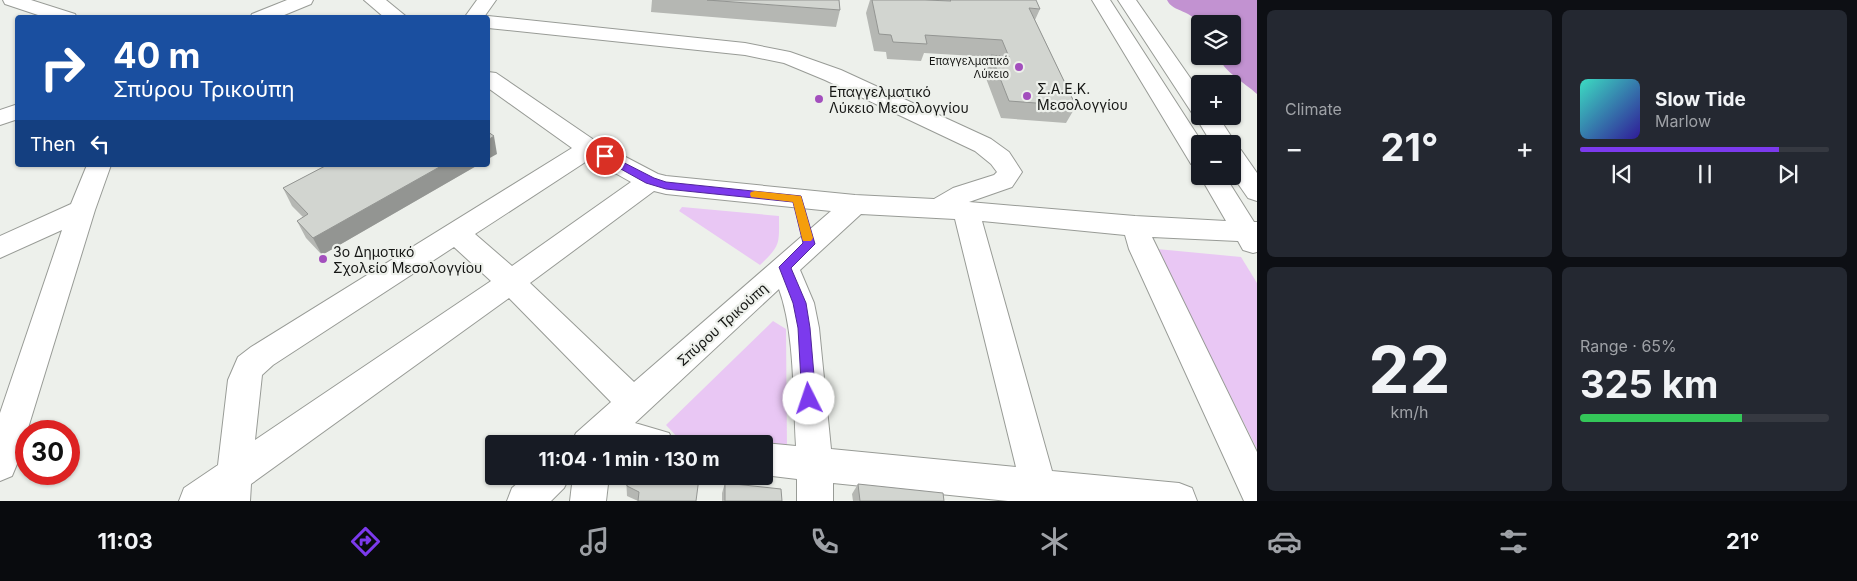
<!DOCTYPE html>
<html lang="en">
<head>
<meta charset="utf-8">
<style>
  body { margin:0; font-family:Inter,sans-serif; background:#242831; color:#f1f3f6; height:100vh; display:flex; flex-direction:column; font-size:19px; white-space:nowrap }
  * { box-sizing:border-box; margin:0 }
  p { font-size:16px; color:#9ea1a6 }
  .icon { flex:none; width:28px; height:28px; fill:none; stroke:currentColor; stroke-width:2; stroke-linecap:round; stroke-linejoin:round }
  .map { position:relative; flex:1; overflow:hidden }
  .side { display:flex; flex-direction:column; gap:10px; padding:10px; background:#0d0f14; width:600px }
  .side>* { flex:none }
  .hud { position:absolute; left:15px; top:15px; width:475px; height:152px; border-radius:5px; box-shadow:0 1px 4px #0004; background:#1a4fa0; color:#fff; overflow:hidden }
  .fabs { position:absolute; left:1191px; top:15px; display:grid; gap:10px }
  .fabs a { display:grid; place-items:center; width:50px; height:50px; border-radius:5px; background:#171b24; box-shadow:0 1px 4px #0004; font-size:25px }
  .speed { position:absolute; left:15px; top:420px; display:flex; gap:10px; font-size:25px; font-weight:700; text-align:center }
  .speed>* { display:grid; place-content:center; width:65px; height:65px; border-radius:50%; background:#171b24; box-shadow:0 1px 4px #0004; line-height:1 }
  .speed .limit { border:8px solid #d22; background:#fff; color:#111 }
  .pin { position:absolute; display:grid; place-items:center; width:42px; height:42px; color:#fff; margin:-21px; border:2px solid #fff; border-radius:50%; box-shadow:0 1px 5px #0007 }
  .me { position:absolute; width:55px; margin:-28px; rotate:356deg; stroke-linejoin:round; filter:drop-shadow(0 0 4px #0008) }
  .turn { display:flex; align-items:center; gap:18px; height:105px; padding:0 15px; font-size:22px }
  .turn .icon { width:65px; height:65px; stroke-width:2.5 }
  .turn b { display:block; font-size:35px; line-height:42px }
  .then { display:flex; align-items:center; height:48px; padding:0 15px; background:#0003; gap:10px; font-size:19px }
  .big { font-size:38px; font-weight:700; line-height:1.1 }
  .side .widget { flex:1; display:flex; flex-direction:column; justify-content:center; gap:8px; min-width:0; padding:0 18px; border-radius:8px; background:#242831 }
  .side .dial { align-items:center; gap:0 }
  .dial b { font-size:65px; line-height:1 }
  .song { display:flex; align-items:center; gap:15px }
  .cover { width:60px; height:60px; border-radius:8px; background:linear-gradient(135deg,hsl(170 70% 55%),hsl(250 70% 35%)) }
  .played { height:5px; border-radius:2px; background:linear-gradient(90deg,#7c3aed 80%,#363941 80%) }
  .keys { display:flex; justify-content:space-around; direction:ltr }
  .heat { display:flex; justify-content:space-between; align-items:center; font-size:28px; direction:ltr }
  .charge { height:8px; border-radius:4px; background:linear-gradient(90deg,#34c759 65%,#363941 0) }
  .side .tiles { flex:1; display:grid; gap:10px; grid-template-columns:repeat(2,1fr) }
  .trip { position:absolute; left:485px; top:435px; width:288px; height:50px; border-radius:5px; background:#171b24; box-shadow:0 1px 4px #0004; font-weight:700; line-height:50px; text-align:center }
  .dock { display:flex; height:80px; justify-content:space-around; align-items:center; background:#090b0e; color:#9ea1a6 }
  .dock .icon { width:35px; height:35px }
  .dock .selected { color:#7c3aed }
  .dock b { font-size:22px; color:#f1f3f6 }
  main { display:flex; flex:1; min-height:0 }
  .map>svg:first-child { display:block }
</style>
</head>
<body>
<main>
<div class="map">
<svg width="1257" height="501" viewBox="0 0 1257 501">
  <rect width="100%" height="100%" fill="#edf0eb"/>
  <g fill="#e9c7f4">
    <path d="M 682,207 L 779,216 C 779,244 781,245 760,265 L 679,211 Z"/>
    <polygon points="1157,249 1241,257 1257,283 1257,449"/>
    <polygon points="773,321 786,329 787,451 764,449 764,444 718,444 680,440 666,425"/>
  </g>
  <path fill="#c292d1" d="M 1167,0 L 1257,0 L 1257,94 C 1245,83 1224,72 1218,56 L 1232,56 L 1232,24 L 1200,24 L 1200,27 C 1193,9 1173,13 1167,0 Z"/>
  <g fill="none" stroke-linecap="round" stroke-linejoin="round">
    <g stroke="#989b96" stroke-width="2">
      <g id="minor">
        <polygon points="3,0 31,0 75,14 77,18 47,18 5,4"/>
        <polygon points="287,0 313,0 311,4 277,18 250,18 252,14"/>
        <polygon points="364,0 386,0 408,18 385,18"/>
        <path d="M 477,0 L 496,0 L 484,17 L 488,16 L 745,43 L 790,52 L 841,70 L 991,139 L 1009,152 L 1022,172 L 1012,187 L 969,202 L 1135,216 L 1226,221 L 1200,176 L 1225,176 L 1254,222 L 1257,222 L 1257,252 L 1253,253 L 1243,250 L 1238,241 L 1152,237 L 1257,452 L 1257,501 L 1244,501 L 1129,249 L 1125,235 L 982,221 L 1052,471 L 1179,483 L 1192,488 L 1197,501 L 1008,501 L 833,483 L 833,501 L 797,501 L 797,479 L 764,475 L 764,444 L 761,444 L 764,443 L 796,446 C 793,398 795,333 779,289 L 635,423 L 669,433 L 674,444 L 571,444 L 576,433 L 611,402 L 509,298 L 251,484 L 250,501 L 179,501 L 184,488 L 218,465 L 228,380 L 238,357 L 251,347 L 572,148 L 488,88 L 488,72 L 496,73 L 597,142 L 658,174 L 666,176 L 855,195 L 934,199 L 953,188 L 994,175 L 997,172 L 991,164 L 975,151 L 825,80 L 784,63 L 745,55 L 488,28 L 488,18 L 464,18 ZM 590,159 L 631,182 L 512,266 L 475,234 ZM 654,191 L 666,194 L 831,211 L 634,382 L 530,283 ZM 861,214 L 955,219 L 1016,467 L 831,449 L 819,328 L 814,303 L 800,270 ZM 454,247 L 491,281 L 255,440 L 262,375 L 273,365 Z"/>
        <polygon points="1092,0 1110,0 1203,144 1200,144 1200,166 1191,164"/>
        <polygon points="1118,0 1136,0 1200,92 1200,116 1218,116 1236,144 1233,148 1241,150 1257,173 1257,201 1248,198 1232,175 1232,144 1212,144 1195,116 1196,114 1192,113"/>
        <polygon points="18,104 18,119 0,125 0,110"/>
        <polygon points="87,165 111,165 95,210 17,464 12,476 0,481 0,413 62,230 0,258 0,236 71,204"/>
        <polygon points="526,476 570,476 564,488 551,501 507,501 512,488"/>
        <polygon points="573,476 609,476 606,501 570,501"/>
      </g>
    </g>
    <use href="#minor" fill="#fff" fill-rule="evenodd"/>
  </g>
  <g fill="#b5b7b3">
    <polygon points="652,0 839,0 840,10 836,27 651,12"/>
    <polygon points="870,0 925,0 940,1 940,0 950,0 1040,9 1035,20 1076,106 1066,123 1001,118 984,73 991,57 924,53 921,61 887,59 886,52 874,51 866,13"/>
    <polygon points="327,165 478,165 322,255 306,238 297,221 303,217 292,206 283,188"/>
    <polygon points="626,476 690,476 638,501 627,496"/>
    <polygon points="725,483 782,501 722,501 722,493"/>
    <polygon points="858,484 944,501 853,501 852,494"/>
  </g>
  <g fill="#939592">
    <polygon points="494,136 497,154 488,159 488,140"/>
    <polygon points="443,165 478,165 322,255 313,238"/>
  </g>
  <g fill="#d2d5d0" stroke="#939592">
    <polygon points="707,0 839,0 840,10"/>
    <polygon points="872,0 925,0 951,1 950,0 1036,0 1040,9 1029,8 1076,106 1009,101 991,55 1009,57 1002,40 925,35 927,44 893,42 891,35 879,34"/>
    <polygon points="488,132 494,136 488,140"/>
    <polygon points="327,165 443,165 313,238 297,221 308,214 283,188"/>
    <polygon points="626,476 690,476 699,478 696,501 638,501 639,492 627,486"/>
    <polygon points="725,483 781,489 782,501 725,501"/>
    <polygon points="858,484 943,493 944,501 860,501"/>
  </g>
  <polygon fill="#7c3aed" stroke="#51269a" points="605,153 654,178 666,182 801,196 815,244 791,268 806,303 810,328 816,399 814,403 809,405 804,403 802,399 798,328 793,303 779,267 803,243 793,202 666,189 646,183 601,158 600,156"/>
  <polygon fill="#f59e0b" points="755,191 801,196 813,238 811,241 803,241 802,238 793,202 751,197 750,194 751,192"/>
  <g fill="#a34fbd" stroke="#edf0eb" stroke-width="2">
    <circle cx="1019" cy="67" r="5"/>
    <circle cx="1027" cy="96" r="5"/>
    <circle cx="819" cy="99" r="5"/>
    <circle cx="323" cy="259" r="5"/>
  </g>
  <g text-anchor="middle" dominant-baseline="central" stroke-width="4.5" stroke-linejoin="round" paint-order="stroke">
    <g font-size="11" fill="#151614" stroke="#edf0eb" text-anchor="end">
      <text x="1009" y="61">Επαγγελματικό<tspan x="1009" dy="13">Λύκειο</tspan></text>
    </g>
    <g font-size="14" fill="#151614" stroke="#edf0eb" text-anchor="start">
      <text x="1037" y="88">Σ.Α.Ε.Κ.<tspan x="1037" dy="16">Μεσολογγίου</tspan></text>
      <text x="829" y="91">Επαγγελματικό<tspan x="829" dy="16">Λύκειο Μεσολογγίου</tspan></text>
      <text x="333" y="251">3ο Δημοτικό<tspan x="333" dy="16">Σχολείο Μεσολογγίου</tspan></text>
    </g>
    <g font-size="14" fill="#151614" stroke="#edf0eb">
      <text transform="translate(722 324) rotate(-42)">Σπύρου Τρικούπη</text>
    </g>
  </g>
</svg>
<div class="fabs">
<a><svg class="icon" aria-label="layers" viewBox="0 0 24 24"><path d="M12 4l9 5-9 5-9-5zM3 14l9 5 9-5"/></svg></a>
<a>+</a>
<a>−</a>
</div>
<div class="speed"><div class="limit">30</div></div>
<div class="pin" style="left:605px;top:156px;background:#d93025"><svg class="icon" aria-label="arrive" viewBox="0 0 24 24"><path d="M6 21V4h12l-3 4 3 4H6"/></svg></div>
<svg class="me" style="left:809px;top:399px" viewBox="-20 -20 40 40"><circle r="19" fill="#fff"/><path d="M0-13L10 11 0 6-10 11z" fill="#7c3aed"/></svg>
<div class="trip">11:04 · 1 min · 130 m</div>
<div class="hud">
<div class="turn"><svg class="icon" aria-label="right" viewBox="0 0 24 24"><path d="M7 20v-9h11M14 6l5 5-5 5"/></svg><div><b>40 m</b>Σπύρου Τρικούπη</div></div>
<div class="then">Then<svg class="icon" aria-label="left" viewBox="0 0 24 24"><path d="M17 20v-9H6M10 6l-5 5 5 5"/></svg></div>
</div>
</div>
<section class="side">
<div class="tiles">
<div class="widget"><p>Climate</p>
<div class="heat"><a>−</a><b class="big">21°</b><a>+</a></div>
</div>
<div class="widget">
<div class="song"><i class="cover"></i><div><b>Slow Tide</b><p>Marlow</p></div></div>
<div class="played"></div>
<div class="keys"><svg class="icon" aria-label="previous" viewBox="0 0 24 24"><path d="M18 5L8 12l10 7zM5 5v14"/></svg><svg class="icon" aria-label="pause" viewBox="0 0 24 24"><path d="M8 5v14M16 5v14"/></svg><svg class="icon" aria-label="next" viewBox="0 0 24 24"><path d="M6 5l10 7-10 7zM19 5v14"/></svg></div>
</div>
<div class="widget dial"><b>22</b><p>km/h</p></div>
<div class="widget"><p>Range · 65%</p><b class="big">325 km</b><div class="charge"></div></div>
</div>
</section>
</main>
<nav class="dock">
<b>11:03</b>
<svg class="icon selected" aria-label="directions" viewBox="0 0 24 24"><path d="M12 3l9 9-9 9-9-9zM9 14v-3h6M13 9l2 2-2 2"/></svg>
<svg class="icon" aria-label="music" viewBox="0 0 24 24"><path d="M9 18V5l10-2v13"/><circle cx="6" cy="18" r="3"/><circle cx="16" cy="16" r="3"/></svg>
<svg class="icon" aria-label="phone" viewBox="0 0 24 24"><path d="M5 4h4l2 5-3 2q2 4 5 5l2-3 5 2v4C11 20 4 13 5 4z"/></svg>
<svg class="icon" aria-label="climate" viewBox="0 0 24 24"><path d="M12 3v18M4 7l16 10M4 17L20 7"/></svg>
<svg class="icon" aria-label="car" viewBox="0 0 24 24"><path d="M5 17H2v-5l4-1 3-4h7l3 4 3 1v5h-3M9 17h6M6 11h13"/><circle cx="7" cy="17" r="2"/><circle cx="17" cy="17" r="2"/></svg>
<svg class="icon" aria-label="filters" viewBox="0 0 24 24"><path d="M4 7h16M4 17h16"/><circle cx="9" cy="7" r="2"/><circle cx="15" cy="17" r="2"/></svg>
<b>21°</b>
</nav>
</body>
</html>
